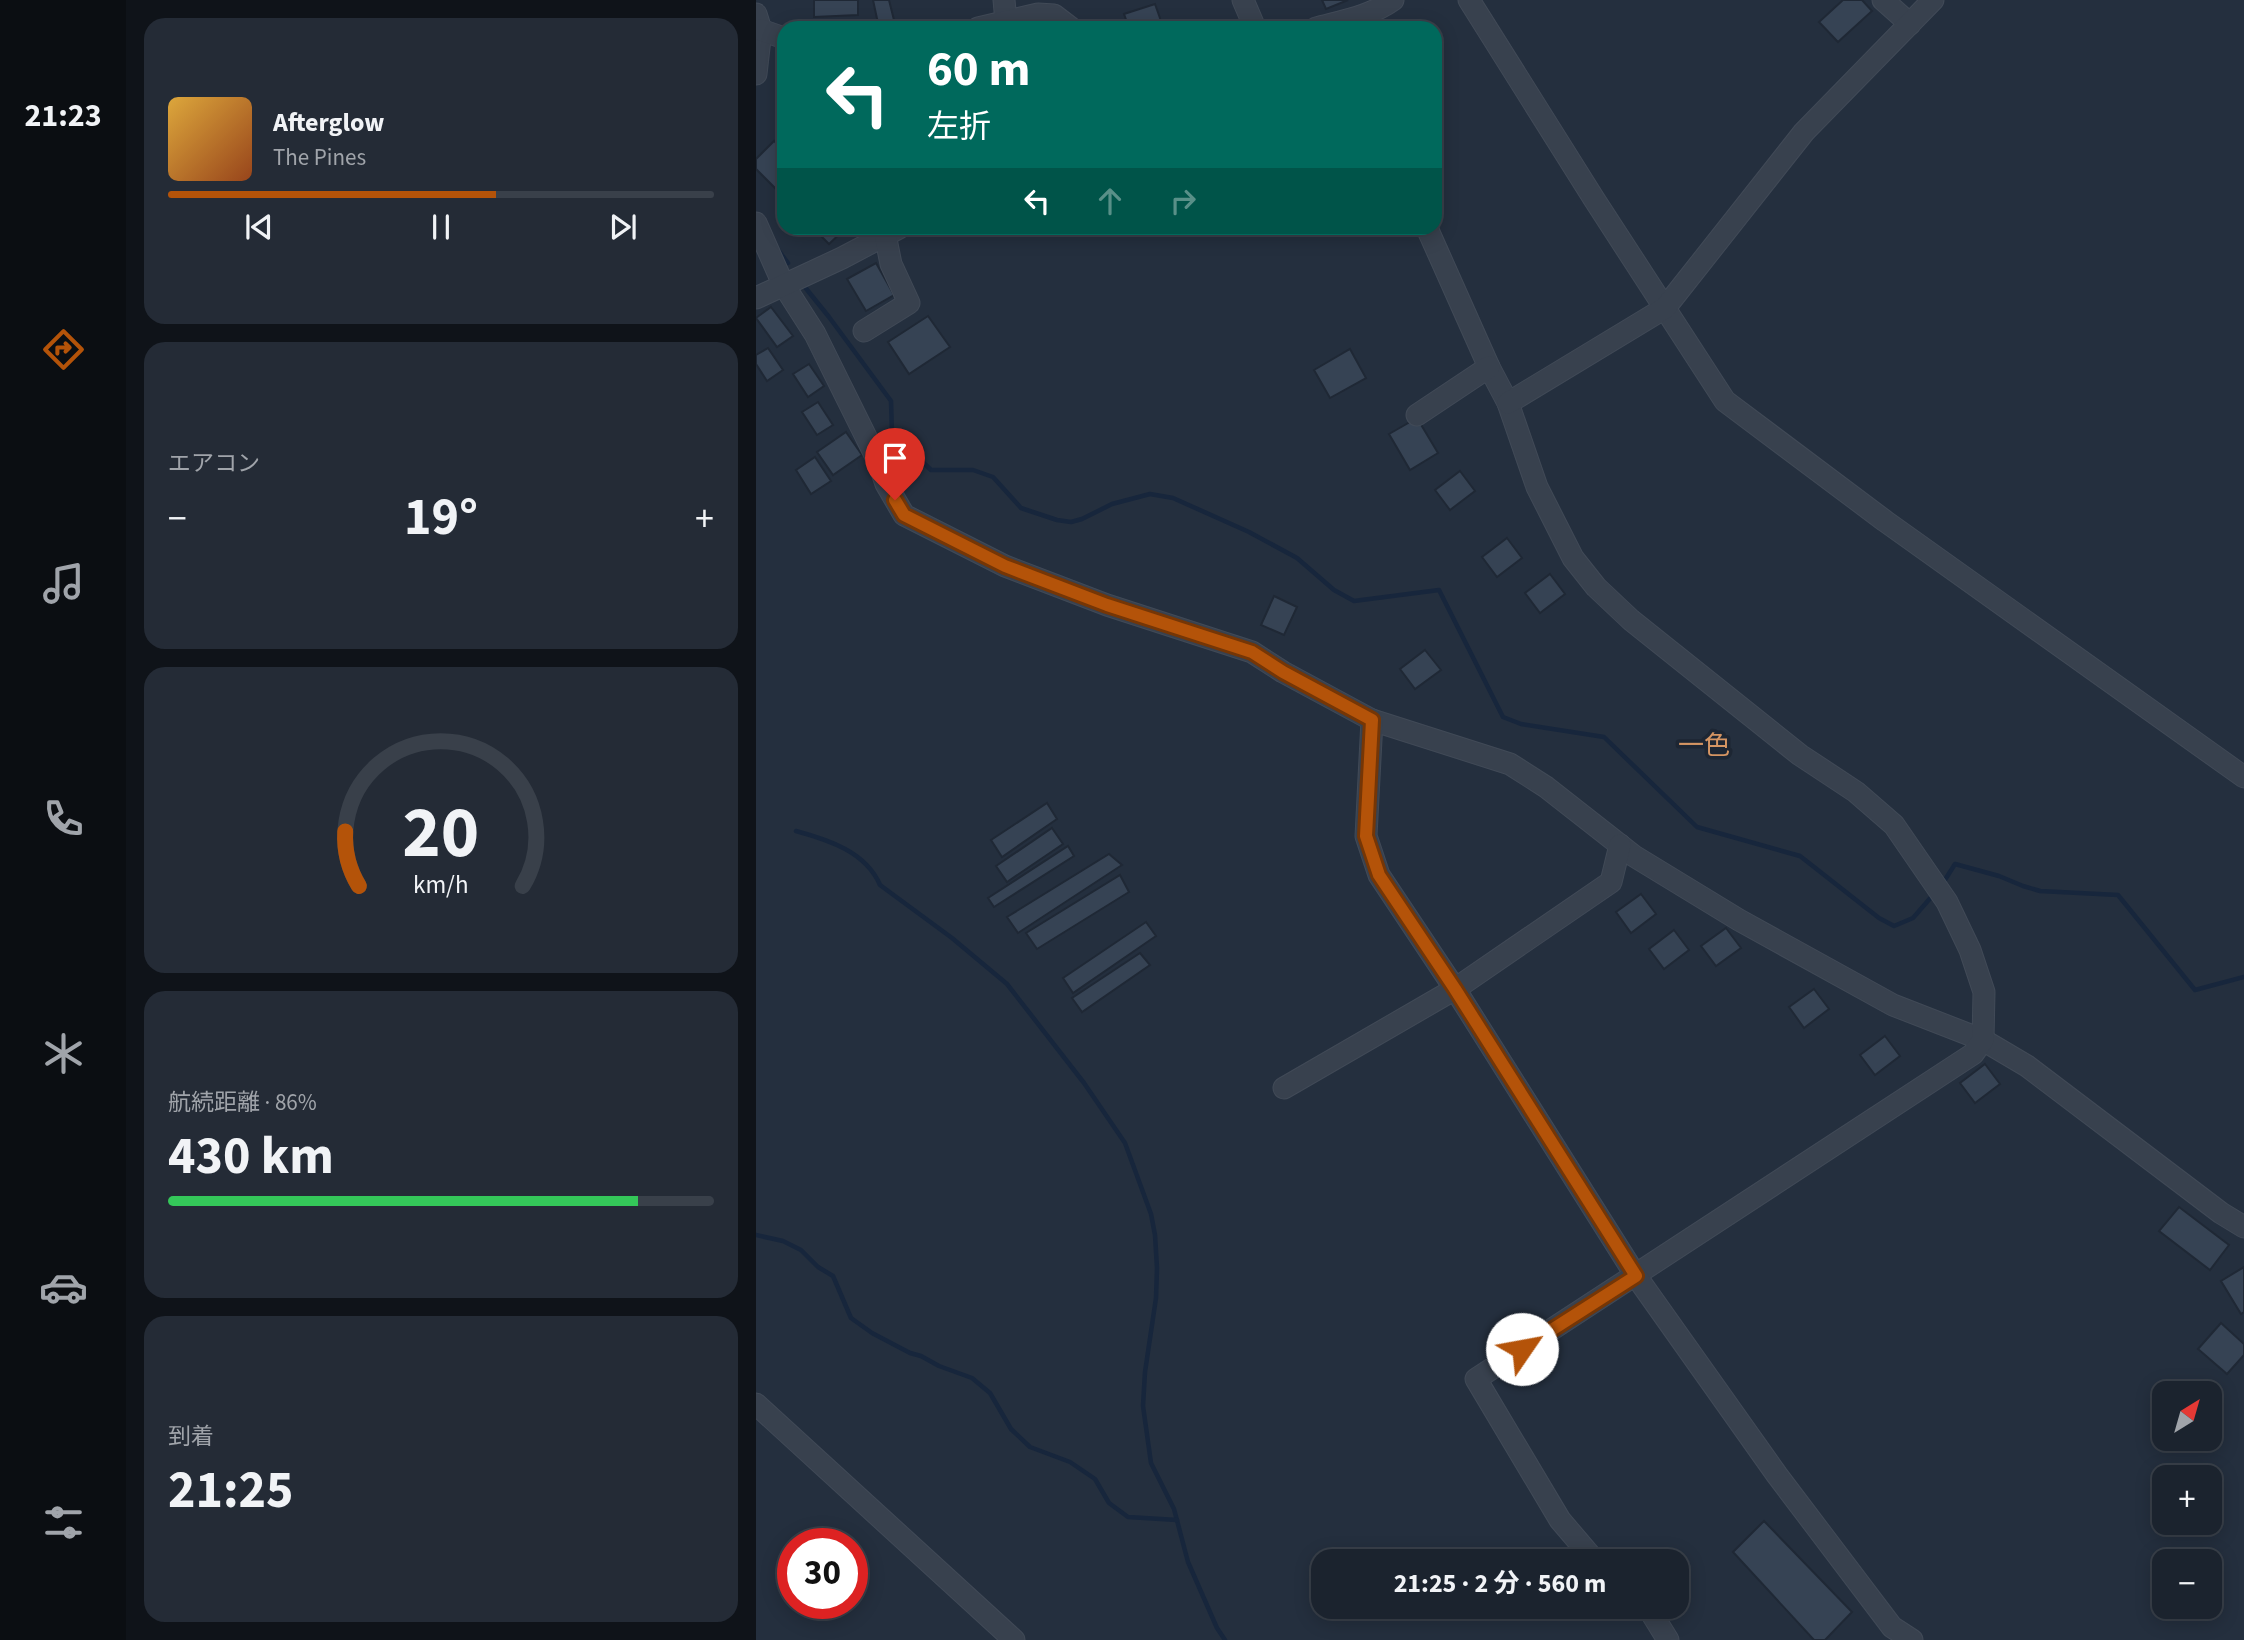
<!DOCTYPE html>
<html lang="ja">
<head>
<meta charset="utf-8">
<style>
  body { margin:0; font-family:"Source Sans 3","Noto Sans JP",sans-serif; background:#242b36; color:#f1f3f6; height:100vh; display:flex; flex-direction:column; font-size:26px; white-space:nowrap }
  * { box-sizing:border-box; margin:0 }
  p { font-size:23px; color:#a0a4aa }
  .icon { flex:none; width:38px; height:38px; fill:none; stroke:currentColor; stroke-width:2; stroke-linecap:round; stroke-linejoin:round }
  .map { position:relative; flex:1; overflow:hidden }
  .panel { display:flex; flex-direction:column; gap:18px; padding:18px; background:#0f1319; width:630px }
  .panel>* { flex:none }
  .top-card { position:absolute; left:21px; top:21px; width:665px; height:214px; border-radius:21px; box-shadow:0 4px 18px #0003,0 0 0 2px #39404a; background:#00695c; color:#fff; overflow:hidden }
  .needle { width:46px; rotate:37deg }
  .controls { position:absolute; left:1396px; top:1381px; display:grid; gap:14px }
  .controls a { display:grid; place-items:center; width:70px; height:70px; border-radius:14px; background:#1b232e; box-shadow:0 4px 18px #0003,0 0 0 2px #39404a; font-size:35px }
  .speed { position:absolute; left:21px; top:1528px; display:flex; gap:14px; font-size:35px; font-weight:700; text-align:center }
  .speed>* { display:grid; place-content:center; width:91px; height:91px; border-radius:50%; background:#1b232e; box-shadow:0 4px 18px #0003,0 0 0 2px #39404a; line-height:1 }
  .speed .limit { border:10px solid #d22; background:#fff; color:#111 }
  .pin { position:absolute; display:grid; place-items:center; width:60px; height:60px; color:#fff; margin:-72px -30px; border-radius:50% 50% 50% 0; rotate:-45deg; box-shadow:0 0 7px #0007 }
  .pin .icon { rotate:45deg }
  .me { position:absolute; width:77px; margin:-38px; rotate:57deg; stroke-linejoin:round; filter:drop-shadow(0 0 5px #0008) }
  .turn { display:flex; align-items:center; gap:24px; height:147px; padding:0 35px; font-size:32px }
  .turn .icon { width:91px; height:91px; stroke-width:2.5 }
  .turn b { display:block; font-size:49px; line-height:60px }
  .lanes { display:flex; align-items:center; height:66px; padding:0 35px; background:#0003; justify-content:center; gap:35px; direction:ltr }
  .lanes .off { opacity:.35 }
  .big { font-size:52px; font-weight:700; line-height:1.1 }
  .panel .widget { flex:1; display:flex; flex-direction:column; justify-content:center; gap:10px; min-width:0; padding:0 24px; border-radius:21px; background:#242b36 }
  .panel .dial { align-items:center; gap:0 }
  .dial svg { height:182px; overflow:visible; fill:none; stroke:#39404a; stroke-width:7; stroke-linecap:round; text-anchor:middle }
  .dial text { fill:#f1f3f6; stroke:none }
  .song { display:flex; align-items:center; gap:21px }
  .cover { width:84px; height:84px; border-radius:10px; background:linear-gradient(135deg,hsl(40 70% 55%),hsl(20 70% 35%)) }
  .played { height:7px; border-radius:4px; background:linear-gradient(90deg,#b45309 60%,#39404a 60%) }
  .keys { display:flex; justify-content:space-around; direction:ltr }
  .heat { display:flex; justify-content:space-between; align-items:center; font-size:38px; direction:ltr }
  .charge { height:10px; border-radius:5px; background:linear-gradient(90deg,#34c759 86%,#39404a 0) }
  .trip { position:absolute; left:555px; top:1549px; width:378px; height:70px; border-radius:21px; background:#1b232e; box-shadow:0 4px 18px #0003,0 0 0 2px #39404a; font-weight:700; line-height:70px; text-align:center }
  main { display:flex; flex:1; min-height:0 }
  .menu { display:flex; flex-direction:column; width:126px; justify-content:space-around; align-items:center; background:#0b0e12; color:#a0a4aa }
  .menu .icon { width:49px; height:49px }
  .menu .current { color:#b45309 }
  .menu b { font-size:32px; color:#f1f3f6 }
  .map>svg:first-child { display:block }
</style>
</head>
<body>
<main>
<nav class="menu">
<b>21:23</b>
<svg class="icon current" aria-label="directions" viewBox="0 0 24 24"><path d="M12 3l9 9-9 9-9-9zM9 14v-3h6M13 9l2 2-2 2"/></svg>
<svg class="icon" aria-label="music" viewBox="0 0 24 24"><path d="M9 18V5l10-2v13"/><circle cx="6" cy="18" r="3"/><circle cx="16" cy="16" r="3"/></svg>
<svg class="icon" aria-label="phone" viewBox="0 0 24 24"><path d="M5 4h4l2 5-3 2q2 4 5 5l2-3 5 2v4C11 20 4 13 5 4z"/></svg>
<svg class="icon" aria-label="climate" viewBox="0 0 24 24"><path d="M12 3v18M4 7l16 10M4 17L20 7"/></svg>
<svg class="icon" aria-label="car" viewBox="0 0 24 24"><path d="M5 17H2v-5l4-1 3-4h7l3 4 3 1v5h-3M9 17h6M6 11h13"/><circle cx="7" cy="17" r="2"/><circle cx="17" cy="17" r="2"/></svg>
<svg class="icon" aria-label="filters" viewBox="0 0 24 24"><path d="M4 7h16M4 17h16"/><circle cx="9" cy="7" r="2"/><circle cx="15" cy="17" r="2"/></svg>
</nav>
<section class="panel">
<div class="widget">
<div class="song"><i class="cover"></i><div><b>Afterglow</b><p>The Pines</p></div></div>
<div class="played"></div>
<div class="keys"><svg class="icon" aria-label="previous" viewBox="0 0 24 24"><path d="M18 5L8 12l10 7zM5 5v14"/></svg><svg class="icon" aria-label="pause" viewBox="0 0 24 24"><path d="M8 5v14M16 5v14"/></svg><svg class="icon" aria-label="next" viewBox="0 0 24 24"><path d="M6 5l10 7-10 7zM19 5v14"/></svg></div>
</div>
<div class="widget"><p>エアコン</p>
<div class="heat"><a>−</a><b class="big">19°</b><a>+</a></div>
</div>
<div class="widget dial"><svg viewBox="0 0 100 80">
<path d="M14 69A42 42 0 1 1 86 69"/>
<path d="M14 69A42 42 0 0 1 8 45" stroke="#b45309"/>
<text x="50" y="56" font-size="32" font-weight="700">20</text>
<text x="50" y="72" font-size="11">km/h</text>
</svg></div>
<div class="widget"><p>航続距離 · 86%</p><b class="big">430 km</b><div class="charge"></div></div>
<div class="widget"><p>到着</p><b class="big">21:25</b></div>
</section>
<div class="map">
<svg width="1488" height="1640" viewBox="0 0 1488 1640">
  <rect width="100%" height="100%" fill="#242f3e"/>
  <g fill="none" stroke-linecap="round" stroke-linejoin="round">
    <g stroke="#17263c" stroke-width="4.5">
      <polyline points="19,246 32,263"/>
      <polyline points="48,286 73,317 135,401 136,433 175,470 217,470 237,477 265,508 301,520 315,522 326,519 356,504 394,494 417,498 493,532 541,558 578,590 598,601 683,590 747,717 765,724 848,737 941,827 1044,856 1123,918 1138,926 1157,918 1177,895"/>
      <path d="M 40,831 C 73,840 110,852 124,885 L 196,938 L 251,984 L 328,1083 L 369,1143 L 395,1214 L 399,1235 L 401,1268 L 400,1298 L 389,1372 L 387,1406 L 395,1463 L 418,1509 L 432,1562 L 461,1628 L 469,1640"/>
      <polyline points="1187,883 1199,864 1243,876 1267,886 1284,891 1362,895 1439,990 1488,977"/>
      <polyline points="0,1235 27,1241 45,1250 62,1267 77,1276 95,1318 116,1333 154,1353 165,1356 183,1366 216,1378 234,1393 255,1429 274,1447 314,1462 339,1479 353,1503 372,1517 421,1520"/>
    </g>
  </g>
  <g fill="#364354" stroke="#1f2835" stroke-width="2">
    <polygon points="58,0 102,0 102,15 58,17"/>
    <polygon points="117,0 133,0 140,28 123,28"/>
    <polygon points="566,0 592,0 570,9"/>
    <polygon points="1087,0 1106,0 1116,11 1082,42 1063,22"/>
    <polygon points="399,4 405,21 384,28 373,28 368,14"/>
    <polygon points="18,141 28,150 28,179 19,188 0,169 0,159"/>
    <polygon points="64,228 90,228 73,244 60,231"/>
    <polygon points="120,263 138,295 110,311 91,279"/>
    <polygon points="15,307 37,336 21,347 0,318"/>
    <polygon points="172,316 194,347 153,374 132,342"/>
    <polygon points="12,348 27,370 11,381 0,364 0,355"/>
    <polygon points="594,349 610,378 574,398 558,370"/>
    <polygon points="53,364 68,386 52,397 37,374"/>
    <polygon points="62,402 77,425 61,435 46,412"/>
    <polygon points="661,418 682,453 654,470 633,434"/>
    <polygon points="90,432 106,455 77,475 61,452"/>
    <polygon points="59,457 75,481 55,494 40,470"/>
    <polygon points="704,471 719,491 694,510 679,490"/>
    <polygon points="751,538 766,558 741,577 726,557"/>
    <polygon points="794,574 809,594 784,613 769,593"/>
    <polygon points="518,596 541,607 528,635 505,625"/>
    <polygon points="669,650 685,670 659,689 644,669"/>
    <polygon points="291,803 301,819 246,857 235,840"/>
    <polygon points="296,828 307,844 251,882 240,866"/>
    <polygon points="312,846 318,856 238,907 232,898"/>
    <polygon points="353,854 366,865 262,933 251,917"/>
    <polygon points="364,875 373,892 281,949 270,933"/>
    <polygon points="885,894 900,914 875,933 860,912"/>
    <polygon points="390,922 400,936 317,993 307,978"/>
    <polygon points="970,928 985,948 960,966 945,946"/>
    <polygon points="918,930 933,950 908,969 893,949"/>
    <polygon points="384,953 394,965 326,1012 316,998"/>
    <polygon points="1058,989 1073,1009 1048,1028 1033,1007"/>
    <polygon points="1129,1036 1144,1056 1119,1075 1104,1055"/>
    <polygon points="1229,1064 1244,1084 1219,1103 1204,1083"/>
    <polygon points="1423,1207 1473,1245 1454,1270 1403,1231"/>
    <polygon points="1488,1267 1488,1312 1485,1314 1465,1281"/>
    <polygon points="1465,1323 1488,1344 1488,1355 1471,1374 1442,1349"/>
    <polygon points="1008,1521 1096,1612 1069,1640 1058,1640 977,1552"/>
  </g>
  <g fill="none" stroke-linecap="round" stroke-linejoin="round">
    <g stroke="#414a57" stroke-width="23">
      <g id="minor">
        <polyline points="248,0 250,22"/>
        <polyline points="487,0 499,28"/>
        <polyline points="713,0 838,199 969,401 1129,521 1488,777"/>
        <polyline points="1127,0 1154,24"/>
        <polyline points="0,14 5,30 0,74"/>
        <polyline points="222,28 282,14 298,15 315,28"/>
        <path d="M 560,28 C 586,21 615,16 637,0"/>
        <polyline points="5,30 28,38"/>
        <polyline points="0,223 27,284 59,334 122,461 130,484 148,515 249,566 351,605 496,652 527,672 616,720 754,764 790,787 878,856 983,920 1137,1005 1227,1040 1271,1066 1465,1213 1488,1227"/>
        <polyline points="671,228 733,367 752,403 781,487 817,558 840,587 875,620 1044,755 1100,792 1138,825 1191,902 1214,950 1228,992 1227,1040 1217,1054 720,1379 804,1520 839,1561"/>
        <polyline points="0,298 86,258 143,228"/>
        <polyline points="108,331 153,303 135,264 129,234"/>
        <polyline points="752,403 909,308 1048,132 1177,0"/>
        <polyline points="661,415 733,367"/>
        <polyline points="616,720 610,836 623,875 699,989 880,1276 1021,1475 1136,1627 1156,1640"/>
        <polyline points="528,1088 699,989 855,882 864,845"/>
        <polyline points="0,1404 258,1640"/>
        <polyline points="891,1606 912,1640"/>
      </g>
    </g>
    <use href="#minor" stroke="#38414e" stroke-width="21"/>
  </g>
  <g fill="none" stroke-linecap="round" stroke-linejoin="round">
    <g stroke="#753606" stroke-width="18">
      <polyline id="route" points="139,500 148,515 249,566 351,605 496,652 527,672 616,720 610,836 623,875 699,989 880,1276 766,1349"/>
    </g>
    <use href="#route" stroke="#b45309" stroke-width="12"/>
  </g>
  <g text-anchor="middle" dominant-baseline="central" stroke-width="7" stroke-linejoin="round" paint-order="stroke">
    <g font-size="26" fill="#d59563" stroke="#1d2633">
      <text x="948" y="745">一色</text>
    </g>
  </g>
</svg>
<div class="controls">
<a><svg class="needle" viewBox="-14 -14 28 28"><path d="M0-13l5 13h-10z" fill="#e53935"/><path d="M0 13l5-13h-10z" fill="#a0a4aa"/></svg></a>
<a>+</a>
<a>−</a>
</div>
<div class="speed"><div class="limit">30</div></div>
<div class="pin" style="left:139px;top:500px;background:#d93025"><svg class="icon" aria-label="arrive" viewBox="0 0 24 24"><path d="M6 21V4h12l-3 4 3 4H6"/></svg></div>
<svg class="me" style="left:766px;top:1349px" viewBox="-20 -20 40 40"><circle r="19" fill="#fff"/><path d="M0-13L10 11 0 6-10 11z" fill="#b45309"/></svg>
<div class="trip">21:25 · 2 分 · 560 m</div>
<div class="top-card">
<div class="turn"><svg class="icon" aria-label="left" viewBox="0 0 24 24"><path d="M17 20v-9H6M10 6l-5 5 5 5"/></svg><div><b>60 m</b>左折</div></div>
<div class="lanes"><svg class="icon" aria-label="left" viewBox="0 0 24 24"><path d="M17 20v-9H6M10 6l-5 5 5 5"/></svg><svg class="icon off" aria-label="ahead" viewBox="0 0 24 24"><path d="M12 20V5M6 11l6-6 6 6"/></svg><svg class="icon off" aria-label="right" viewBox="0 0 24 24"><path d="M7 20v-9h11M14 6l5 5-5 5"/></svg></div>
</div>
</div>
</main>
</body>
</html>
